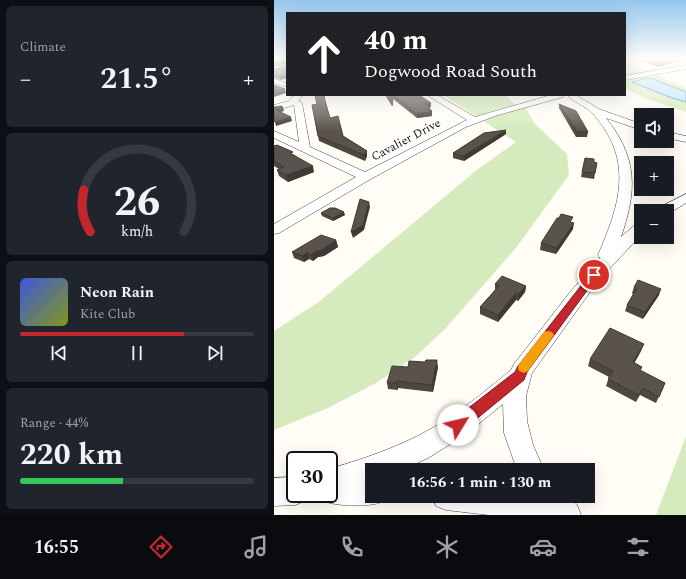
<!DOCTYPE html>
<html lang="en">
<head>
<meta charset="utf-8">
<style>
  body { margin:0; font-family:Spectral,serif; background:#20242c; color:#f1f3f6; height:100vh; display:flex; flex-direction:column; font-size:15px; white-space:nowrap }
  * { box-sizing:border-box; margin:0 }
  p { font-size:13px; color:#9ea1a6 }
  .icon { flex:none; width:22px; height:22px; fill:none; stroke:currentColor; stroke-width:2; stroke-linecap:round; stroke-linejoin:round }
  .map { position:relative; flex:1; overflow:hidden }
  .panel { display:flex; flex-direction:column; gap:6px; padding:6px; background:#0d0f14; width:274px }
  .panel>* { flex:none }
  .top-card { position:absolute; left:12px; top:12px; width:340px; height:84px; border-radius:0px; box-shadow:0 4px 16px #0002; background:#202124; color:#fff; overflow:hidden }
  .fabs { position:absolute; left:360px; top:108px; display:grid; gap:8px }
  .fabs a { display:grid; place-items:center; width:40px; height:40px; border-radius:0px; background:#171b24; box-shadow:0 4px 16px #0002; font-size:20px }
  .speed { position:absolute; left:12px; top:451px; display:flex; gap:8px; font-size:20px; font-weight:700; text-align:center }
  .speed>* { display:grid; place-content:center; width:52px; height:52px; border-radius:50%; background:#171b24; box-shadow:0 4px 16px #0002; line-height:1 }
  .speed .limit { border:2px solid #111; border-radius:6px; background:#fff; color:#111 }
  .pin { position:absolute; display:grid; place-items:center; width:34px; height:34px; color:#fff; margin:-17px; border:2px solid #fff; border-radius:50%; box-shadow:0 1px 4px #0007 }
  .me { position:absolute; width:44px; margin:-22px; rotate:54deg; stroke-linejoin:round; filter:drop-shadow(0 0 3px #0008) }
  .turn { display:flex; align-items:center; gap:14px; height:84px; padding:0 12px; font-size:18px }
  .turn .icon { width:52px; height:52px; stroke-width:2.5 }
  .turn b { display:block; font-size:28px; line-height:34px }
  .big { font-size:30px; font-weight:700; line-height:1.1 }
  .panel .tile { flex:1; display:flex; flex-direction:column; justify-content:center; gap:6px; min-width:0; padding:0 14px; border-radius:6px; background:#20242c }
  .panel .dial { align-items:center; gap:0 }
  .dial svg { height:104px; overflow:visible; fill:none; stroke:#363941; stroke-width:7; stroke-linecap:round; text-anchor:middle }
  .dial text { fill:#f1f3f6; stroke:none }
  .song { display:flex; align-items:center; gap:12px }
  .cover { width:48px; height:48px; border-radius:6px; background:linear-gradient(135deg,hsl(230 70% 55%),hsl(70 70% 35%)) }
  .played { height:4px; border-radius:2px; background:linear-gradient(90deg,#c4262e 70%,#363941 70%) }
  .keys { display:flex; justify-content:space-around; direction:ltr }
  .heat { display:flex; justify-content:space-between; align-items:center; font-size:22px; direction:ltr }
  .charge { height:6px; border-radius:3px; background:linear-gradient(90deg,#34c759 44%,#363941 0) }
  .trip { position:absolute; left:91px; top:463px; width:230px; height:40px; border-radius:0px; background:#171b24; box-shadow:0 4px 16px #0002; font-weight:700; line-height:40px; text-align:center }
  .menu { display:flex; height:64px; justify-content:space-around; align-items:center; background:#090b0e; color:#9ea1a6 }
  .menu .icon { width:28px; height:28px }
  .menu .on { color:#c4262e }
  .menu b { font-size:18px; color:#f1f3f6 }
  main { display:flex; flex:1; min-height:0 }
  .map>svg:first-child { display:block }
</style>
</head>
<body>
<main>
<section class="panel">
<div class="tile"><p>Climate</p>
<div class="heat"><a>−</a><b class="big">21.5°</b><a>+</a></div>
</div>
<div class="tile dial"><svg viewBox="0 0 100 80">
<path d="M14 69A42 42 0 1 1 86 69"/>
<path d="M14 69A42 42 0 0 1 9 37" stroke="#c4262e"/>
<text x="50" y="56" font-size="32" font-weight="700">26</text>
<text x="50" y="72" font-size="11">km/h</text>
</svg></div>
<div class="tile">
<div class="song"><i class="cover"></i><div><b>Neon Rain</b><p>Kite Club</p></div></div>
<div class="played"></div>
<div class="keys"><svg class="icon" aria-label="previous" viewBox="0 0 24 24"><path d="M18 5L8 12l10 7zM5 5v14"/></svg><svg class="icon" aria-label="pause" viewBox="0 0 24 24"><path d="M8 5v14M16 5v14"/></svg><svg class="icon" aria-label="next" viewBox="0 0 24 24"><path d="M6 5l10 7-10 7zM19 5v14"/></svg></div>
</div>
<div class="tile"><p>Range · 44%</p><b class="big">220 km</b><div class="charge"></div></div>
</section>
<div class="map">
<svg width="412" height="515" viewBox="0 0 412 515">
  <rect width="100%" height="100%" fill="#fffdf5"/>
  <g fill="#d5ebbd">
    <polygon points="351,62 410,87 412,89 412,112 370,98 351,88"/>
    <polygon points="169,95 231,95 245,108 251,107 261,124 293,154 295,175 241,249 171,329 141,357 102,383 54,408 0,430 0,331 46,301 204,169 242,142"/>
    <polygon points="412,436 412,515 382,515"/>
  </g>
  <polygon fill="#b9e0f7" stroke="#3f96cf" points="372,78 379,79 412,92 412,102 398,98 358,82"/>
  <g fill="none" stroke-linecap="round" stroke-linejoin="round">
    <g stroke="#444" stroke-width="1">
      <g id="minor">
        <polygon points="13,65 13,69 0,71 0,67"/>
        <polygon points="412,65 412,69 351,80 351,76"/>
        <polygon points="0,79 13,83 13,87 0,83"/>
        <polygon points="20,95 28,95 25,101 28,103 36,147 91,172 193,120 153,95 163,95 201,117 277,95 290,95 289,97 221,116 192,127 95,180 5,233 0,234 0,224 82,177 0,138 0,131 25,142 20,105 0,111 0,105 15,101"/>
        <path d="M 293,95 L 302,95 L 325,109 L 367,124 L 367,130 L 332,118 C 364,158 363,191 347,237 L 362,224 L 367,223 L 367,235 L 324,281 L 258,373 L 252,396 L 253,421 L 259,445 L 270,470 L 243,470 L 230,433 L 229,404 L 191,435 L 154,458 L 128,470 L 98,470 L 98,496 L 110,496 L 108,502 C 92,508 61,506 45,500 L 43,494 L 55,494 L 55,469 C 96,457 137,443 173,419 C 196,404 216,387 237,370 L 240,364 L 297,291 L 326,258 L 324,255 C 346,204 360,161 320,115 C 313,106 300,103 293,95 Z"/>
        <polygon points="393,132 412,136 412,142 393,138"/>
        <polygon points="412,194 412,203 394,214 393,211 382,211 384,208"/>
        <polygon points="21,477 21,494 34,494 31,501 21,505 0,506 0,478"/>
        <polygon points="158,496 295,496 303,505 307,515 215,515 172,510 162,506"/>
      </g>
    </g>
    <use href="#minor" fill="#fff" fill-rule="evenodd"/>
  </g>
  <g fill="#4d4742">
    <polygon points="361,59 412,59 384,67"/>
    <polygon points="13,66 7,80 0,78 0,69"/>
    <polygon points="41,95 50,95 52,103 56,118 69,136 93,151 93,156 91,161 45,141 44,136 43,104"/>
    <polygon points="111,95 145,95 157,107 155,107 156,108 156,110 158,111 158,116 143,118 118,98 119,105 118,106"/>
    <polygon points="285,104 314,132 313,137 302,137 285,108"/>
    <polygon points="232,134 190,161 179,158 179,153"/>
    <polygon points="0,146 20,155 40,172 14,182 5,176 3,170 5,169 0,166"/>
    <polygon points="320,162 323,163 320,179 307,177 308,172"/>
    <polygon points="47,213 71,215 59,221 48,216"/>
    <polygon points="298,223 299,229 282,254 266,250 267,243"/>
    <polygon points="62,240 64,247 50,256 44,257 39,261 35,259 30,262 20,258 18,252"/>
    <polygon points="221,284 252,286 251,292 244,301 242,300 224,322 206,314 206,307 221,290"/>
    <polygon points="360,287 385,295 369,319 351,311 353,305 359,294 358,293"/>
    <polygon points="367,351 360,363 368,367 366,371 391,383 382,403 366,395 362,402 332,386 335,377 314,366 316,359"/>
    <polygon points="151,362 164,367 159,392 124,388 124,390 114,389 113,383 134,367"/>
  </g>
  <g fill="#3f3936">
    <polygon points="404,59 412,59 412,60 384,67 385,63"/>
    <polygon points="12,60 13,64 0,66 0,62"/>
    <polygon points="13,74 13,78 7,80 6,76"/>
    <polygon points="11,89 12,93 0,97 0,92"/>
    <polygon points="117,101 119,101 119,105 118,106"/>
    <polygon points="157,103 157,107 151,108 151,104"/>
    <polygon points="9,107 10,111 1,114 0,109"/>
    <polygon points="156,108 157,111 158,111 158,116 143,118 143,114 154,109"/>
    <polygon points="17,117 18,121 2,126 1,122"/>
    <polygon points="232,130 232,134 190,161 189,156"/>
    <polygon points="93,151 93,156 91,161 90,155"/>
    <polygon points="39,166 40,172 14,182 12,175"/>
    <polygon points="95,202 96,207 90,230 79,238 77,232"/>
    <polygon points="70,212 71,215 59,221 59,218"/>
    <polygon points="300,223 299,229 282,254 283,248"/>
    <polygon points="62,240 64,247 50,256 44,257 39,261 37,255 43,251"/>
    <polygon points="33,253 35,259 30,262 28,256"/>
    <polygon points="252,286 251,292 244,301 244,294"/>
    <polygon points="387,289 385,295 369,319 371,312"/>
    <polygon points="242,293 242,300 224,322 224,315"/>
    <polygon points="370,344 367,351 357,369 359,362"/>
    <polygon points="163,360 164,367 159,392 158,385"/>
    <polygon points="123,381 124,388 124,390 122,383"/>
  </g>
  <g fill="#5a524d" stroke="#3f3936">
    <polygon points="0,59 13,59 13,61 12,60 0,62"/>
    <polygon points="371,59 404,59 385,63"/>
    <polygon points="13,66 13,74 6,76 0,75 0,69"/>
    <polygon points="0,85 11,89 0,92"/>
    <polygon points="41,95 50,95 51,101 56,118 64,116 69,136 93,151 90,155 44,136 38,105 43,104"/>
    <polygon points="113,95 117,95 119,101 117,101"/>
    <polygon points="119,95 145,95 157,103 151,104 156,108 154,109 158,111 143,114"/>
    <polygon points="285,104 302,111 314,132 303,132"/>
    <polygon points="7,106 9,107 0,109 0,107"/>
    <polygon points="0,109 17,117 1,122 0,121"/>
    <polygon points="232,130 189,156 179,153 210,133"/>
    <polygon points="3,145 19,152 16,153 39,166 12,175 3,170 10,167 0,161 0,146"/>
    <polygon points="311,158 320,159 320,162 323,163 321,173 308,172"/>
    <polygon points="86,199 95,202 89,225 77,232"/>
    <polygon points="56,208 61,208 70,212 59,218 47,213"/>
    <polygon points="287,214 299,217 296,222 300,223 283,248 267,243 283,218 285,218"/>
    <polygon points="47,235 62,240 48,250 43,251 37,255 33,253 28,256 18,252"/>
    <polygon points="228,276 252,286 244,294 242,293 224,315 206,307 225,286 221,284"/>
    <polygon points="364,280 387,289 371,312 353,305 363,288 360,287"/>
    <polygon points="336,328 370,344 359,362 368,367 366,370 391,383 385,397 369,388 365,395 334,379 339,371 316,359"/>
    <polygon points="152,360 163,360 158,385 123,381 122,383 113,383 118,366 134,367 135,361 151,362"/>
  </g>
  <linearGradient id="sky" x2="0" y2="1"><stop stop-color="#95c6ee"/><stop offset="0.45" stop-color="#fffefa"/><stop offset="1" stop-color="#fffefa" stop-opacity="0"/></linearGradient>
  <rect width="412" height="131" fill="url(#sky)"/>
  <polygon fill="#c4262e" stroke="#7f191e" points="320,272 323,273 325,275 323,277 253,372 250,380 189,430 184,431 179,430 177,425 179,420 241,372 244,366 317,273"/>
  <polygon fill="#f59e0b" points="274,331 278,332 280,335 278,338 254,371 250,373 245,371 244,368 245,364 270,332"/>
  <g text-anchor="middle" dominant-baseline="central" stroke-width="4" stroke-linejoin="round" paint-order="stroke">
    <g font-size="12" fill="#111" stroke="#fff">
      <text transform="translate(132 140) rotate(-28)">Cavalier Drive</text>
    </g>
  </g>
</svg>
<div class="fabs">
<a><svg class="icon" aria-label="sound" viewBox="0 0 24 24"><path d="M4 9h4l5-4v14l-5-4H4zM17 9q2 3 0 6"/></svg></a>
<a>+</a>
<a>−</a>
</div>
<div class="speed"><div class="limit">30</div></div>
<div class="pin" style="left:320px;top:275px;background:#d93025"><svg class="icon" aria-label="arrive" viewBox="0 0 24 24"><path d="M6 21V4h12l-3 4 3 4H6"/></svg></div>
<svg class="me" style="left:184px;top:425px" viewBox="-20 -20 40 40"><circle r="19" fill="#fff"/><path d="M0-13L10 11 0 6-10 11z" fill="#c4262e"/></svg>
<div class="trip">16:56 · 1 min · 130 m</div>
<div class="top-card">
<div class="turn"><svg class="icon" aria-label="ahead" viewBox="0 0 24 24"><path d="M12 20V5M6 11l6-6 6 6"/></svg><div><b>40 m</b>Dogwood Road South</div></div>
</div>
</div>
</main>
<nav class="menu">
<b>16:55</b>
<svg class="icon on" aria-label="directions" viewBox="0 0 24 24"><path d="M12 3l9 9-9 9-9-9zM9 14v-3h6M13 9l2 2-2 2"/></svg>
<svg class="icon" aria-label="music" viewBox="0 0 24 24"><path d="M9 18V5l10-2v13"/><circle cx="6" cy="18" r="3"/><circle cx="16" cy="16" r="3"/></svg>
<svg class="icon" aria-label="phone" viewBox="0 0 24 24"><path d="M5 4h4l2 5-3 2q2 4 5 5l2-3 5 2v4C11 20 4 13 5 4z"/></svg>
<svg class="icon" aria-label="climate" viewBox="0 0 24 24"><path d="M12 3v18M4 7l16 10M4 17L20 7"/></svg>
<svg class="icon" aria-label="car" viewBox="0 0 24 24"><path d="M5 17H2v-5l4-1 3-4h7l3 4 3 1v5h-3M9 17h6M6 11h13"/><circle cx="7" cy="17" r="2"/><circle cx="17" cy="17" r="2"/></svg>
<svg class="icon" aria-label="filters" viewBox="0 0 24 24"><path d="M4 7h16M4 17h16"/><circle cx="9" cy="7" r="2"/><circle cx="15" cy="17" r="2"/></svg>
</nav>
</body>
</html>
